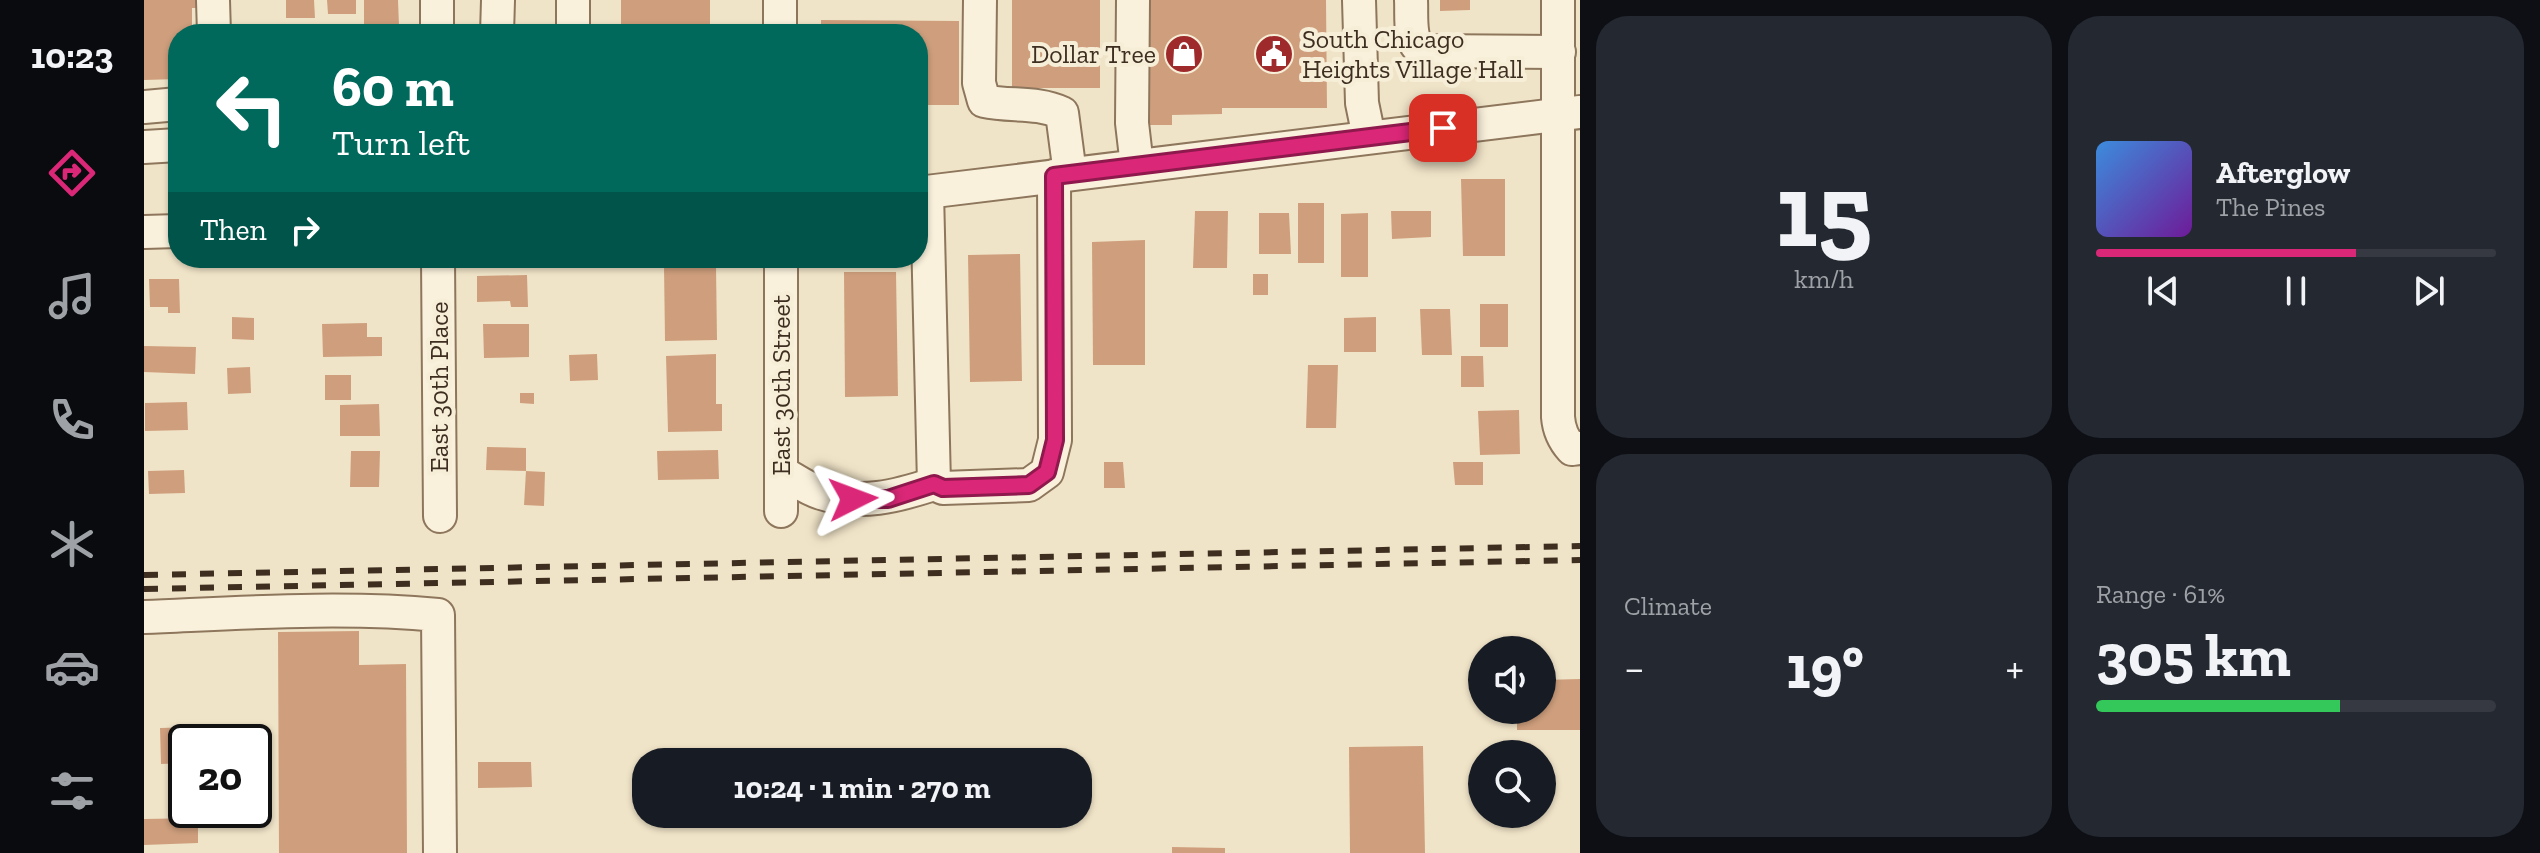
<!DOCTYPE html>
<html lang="en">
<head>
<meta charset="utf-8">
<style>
  body { margin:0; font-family:"Zilla Slab",serif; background:#242831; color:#f1f3f6; height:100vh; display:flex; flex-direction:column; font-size:30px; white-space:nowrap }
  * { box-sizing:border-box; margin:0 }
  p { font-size:26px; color:#9ea1a6 }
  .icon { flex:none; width:44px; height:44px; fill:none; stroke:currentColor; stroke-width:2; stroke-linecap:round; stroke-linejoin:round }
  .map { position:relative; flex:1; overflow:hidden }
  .panel { display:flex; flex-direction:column; gap:16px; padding:16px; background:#0d0f14; width:960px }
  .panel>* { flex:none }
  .top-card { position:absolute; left:24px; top:24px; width:760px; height:244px; border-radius:32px; box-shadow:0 2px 6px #0004; background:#00695c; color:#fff; overflow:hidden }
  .controls { position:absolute; left:1324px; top:636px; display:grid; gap:16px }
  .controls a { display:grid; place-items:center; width:88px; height:88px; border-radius:50%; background:#171b24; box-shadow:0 2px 6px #0004; font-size:40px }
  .speed { position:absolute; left:24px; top:724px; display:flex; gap:16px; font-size:40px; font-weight:700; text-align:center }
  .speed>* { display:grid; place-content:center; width:104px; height:104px; border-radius:50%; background:#171b24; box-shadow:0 2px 6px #0004; line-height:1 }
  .speed .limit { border:4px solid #111; border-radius:12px; background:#fff; color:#111 }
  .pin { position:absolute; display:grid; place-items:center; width:68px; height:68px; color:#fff; margin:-34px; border-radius:16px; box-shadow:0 4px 12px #0006 }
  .me { position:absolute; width:88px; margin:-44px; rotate:87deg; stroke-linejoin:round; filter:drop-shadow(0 0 6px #0008) }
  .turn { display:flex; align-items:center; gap:28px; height:168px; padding:0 32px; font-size:36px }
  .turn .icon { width:104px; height:104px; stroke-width:2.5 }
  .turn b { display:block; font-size:56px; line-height:68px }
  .then { display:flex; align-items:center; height:76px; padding:0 32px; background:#0003; gap:16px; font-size:30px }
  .big { font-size:60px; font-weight:700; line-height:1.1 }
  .panel .widget { flex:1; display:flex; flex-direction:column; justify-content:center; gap:12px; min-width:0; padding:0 28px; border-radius:32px; background:#242831 }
  .panel .dial { align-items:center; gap:0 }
  .dial b { font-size:104px; line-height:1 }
  .song { display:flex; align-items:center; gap:24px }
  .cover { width:96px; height:96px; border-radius:12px; background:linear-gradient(135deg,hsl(210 70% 55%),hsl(280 70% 35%)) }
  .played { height:8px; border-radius:4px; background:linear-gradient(90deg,#db2777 65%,#363941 65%) }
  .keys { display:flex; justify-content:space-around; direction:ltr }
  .heat { display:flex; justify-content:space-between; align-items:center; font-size:44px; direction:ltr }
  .charge { height:12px; border-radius:6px; background:linear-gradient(90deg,#34c759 61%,#363941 0) }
  .panel .tiles { flex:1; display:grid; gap:16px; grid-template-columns:repeat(2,1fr) }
  .trip { position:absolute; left:488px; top:748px; width:460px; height:80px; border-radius:32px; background:#171b24; box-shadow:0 2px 6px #0004; font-weight:700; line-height:80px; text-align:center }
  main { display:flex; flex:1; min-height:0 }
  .dock { display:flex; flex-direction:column; width:144px; justify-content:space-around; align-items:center; background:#090b0e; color:#9ea1a6 }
  .dock .icon { width:56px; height:56px }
  .dock .current { color:#db2777 }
  .dock b { font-size:36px; color:#f1f3f6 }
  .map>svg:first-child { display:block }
</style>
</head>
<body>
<main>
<nav class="dock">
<b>10:23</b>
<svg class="icon current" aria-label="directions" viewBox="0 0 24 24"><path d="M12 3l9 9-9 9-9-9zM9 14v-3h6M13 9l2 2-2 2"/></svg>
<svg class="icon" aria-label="music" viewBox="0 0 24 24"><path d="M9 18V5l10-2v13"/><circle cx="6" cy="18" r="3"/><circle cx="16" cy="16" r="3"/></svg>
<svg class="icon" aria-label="phone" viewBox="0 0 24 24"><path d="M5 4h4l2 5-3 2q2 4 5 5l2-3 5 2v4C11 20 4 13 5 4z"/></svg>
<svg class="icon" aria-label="climate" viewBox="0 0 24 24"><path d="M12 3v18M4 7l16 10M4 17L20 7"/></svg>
<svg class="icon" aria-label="car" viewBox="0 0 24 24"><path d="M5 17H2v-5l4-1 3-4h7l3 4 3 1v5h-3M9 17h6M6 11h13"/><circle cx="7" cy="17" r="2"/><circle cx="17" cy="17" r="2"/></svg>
<svg class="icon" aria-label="filters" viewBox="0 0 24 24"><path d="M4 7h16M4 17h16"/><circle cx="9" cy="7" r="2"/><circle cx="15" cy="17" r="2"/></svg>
</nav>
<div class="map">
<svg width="1436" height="853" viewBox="0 0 1436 853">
  <rect width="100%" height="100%" fill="#f0e4c8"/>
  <g fill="#cf9f7d">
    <polygon points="0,0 56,0 56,8 48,8 48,34 34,34 34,79 0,80"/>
    <polygon points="142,0 170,0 171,18 142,18"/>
    <polygon points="183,0 212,0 212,14 184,14"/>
    <polygon points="220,0 254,0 255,26 220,27"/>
    <rect x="477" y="0" width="89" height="32"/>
    <rect x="868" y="0" width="88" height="88"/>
    <polygon points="1001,0 1182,0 1183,108 1078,108 1078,114 1028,115 1028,125 1002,125"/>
    <polygon points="1296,0 1326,0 1326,10 1296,11"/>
    <polygon points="677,20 815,21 815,105 783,105 783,151 774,150 774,34 677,34"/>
    <polygon points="253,29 253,34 225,34 225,30"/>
    <polygon points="1317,179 1361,179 1361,256 1319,256"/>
    <rect x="1154" y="203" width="26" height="60"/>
    <polygon points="1051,211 1084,211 1083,268 1049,268"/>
    <polygon points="1247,211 1287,211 1287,237 1248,239"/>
    <polygon points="1115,213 1145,213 1147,254 1115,254"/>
    <polygon points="1224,213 1224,277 1197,277 1197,214"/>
    <polygon points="1001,240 1001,365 949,365 948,242"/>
    <polygon points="876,254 878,381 826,382 824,255"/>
    <polygon points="572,265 573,340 521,341 520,266"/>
    <polygon points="700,272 752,272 754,396 701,397"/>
    <rect x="1109" y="274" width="15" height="21"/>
    <polygon points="383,275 384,307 367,307 366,301 333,302 333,276"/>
    <polygon points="5,279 35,279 36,313 24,313 24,307 6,307"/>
    <rect x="1336" y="304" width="28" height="43"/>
    <polygon points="1276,309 1306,309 1308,355 1278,355"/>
    <polygon points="88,317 110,318 110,340 88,339"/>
    <polygon points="1232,317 1232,352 1200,352 1200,318"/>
    <polygon points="223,323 223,337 238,337 238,356 179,357 178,324"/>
    <polygon points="339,324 385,324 385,357 340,358"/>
    <polygon points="0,346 52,347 51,374 0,372"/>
    <polygon points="453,354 454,380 426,381 425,355"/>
    <polygon points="572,354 572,404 578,404 578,431 524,432 522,356"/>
    <polygon points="1317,356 1339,356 1340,387 1317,387"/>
    <polygon points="1164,365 1194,365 1192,428 1162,428"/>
    <polygon points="106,367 107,393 84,394 83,368"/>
    <rect x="181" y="375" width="26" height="25"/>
    <polygon points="376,393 390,393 390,404 376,403"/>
    <polygon points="43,402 44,430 1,431 1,403"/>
    <polygon points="235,404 236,436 196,436 196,405"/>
    <polygon points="1375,410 1376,454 1336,455 1334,411"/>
    <polygon points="343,447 382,448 382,471 342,470"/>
    <polygon points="574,450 575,479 514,480 513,451"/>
    <polygon points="207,451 236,451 235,487 206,487"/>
    <polygon points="960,462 979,462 981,488 960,488"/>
    <polygon points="1309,462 1339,462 1339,485 1311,485"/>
    <polygon points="40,470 41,493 5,494 4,471"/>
    <polygon points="382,471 401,472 400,506 380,505"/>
    <polygon points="215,631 215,665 262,664 263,853 135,853 134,632"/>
    <polygon points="1436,679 1436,730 1373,730 1373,710 1398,710 1398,680"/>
    <polygon points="51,727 52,742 42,742 42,763 17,764 16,728"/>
    <polygon points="1279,746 1281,853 1206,853 1205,747"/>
    <polygon points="334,762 387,762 388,787 334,788"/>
    <polygon points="54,818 54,843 0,845 0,819"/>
    <polygon points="1028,847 1081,848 1081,853 1028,853"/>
  </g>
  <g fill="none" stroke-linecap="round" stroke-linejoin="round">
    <g stroke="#8d765c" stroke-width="36">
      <g id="minor">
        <polyline points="69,0 70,34"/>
        <polyline points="293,0 293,34"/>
        <polyline points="636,0 636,34"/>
        <path d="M 836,0 L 835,83 L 840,101 C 867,107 892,101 918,113 L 926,174"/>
        <polyline points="989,0 988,123 993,166"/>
        <polyline points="1215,0 1218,103 1225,137"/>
        <path d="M 1267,0 C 1268,16 1264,41 1278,51 L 1415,52"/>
        <path d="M 1414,0 L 1414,417 C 1415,430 1419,439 1428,449 L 1436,448"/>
        <polyline points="353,34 354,0"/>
        <polyline points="429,34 429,0"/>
        <polyline points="0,107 34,104"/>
        <polyline points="0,147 34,145"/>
        <polyline points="783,192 790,484 799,488 885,485 903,472 911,440 910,176"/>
        <polyline points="774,193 1436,112"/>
        <polyline points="0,232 34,231"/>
        <polyline points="294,258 296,516"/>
        <path d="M 637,472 C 650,479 663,489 677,493 C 716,506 753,496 790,484"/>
        <polyline points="637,511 637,258"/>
        <path d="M 0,617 C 98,613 197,606 294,615 L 296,853"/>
      </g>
    </g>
    <use href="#minor" stroke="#faf1dc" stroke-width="32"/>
    <g stroke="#3d2e20" stroke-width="6" stroke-dasharray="14 14" stroke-linecap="butt">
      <polyline points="0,575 1436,546"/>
      <polyline points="0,589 1436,560"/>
    </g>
  </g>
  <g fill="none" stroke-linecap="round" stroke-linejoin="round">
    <g stroke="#8e194d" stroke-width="20">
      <polyline id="route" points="709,499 744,499 790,484 799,488 885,485 903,472 911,440 910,176 1299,128"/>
    </g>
    <use href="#route" stroke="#db2777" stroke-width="14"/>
  </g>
  <defs>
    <g id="shop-disc" transform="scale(2)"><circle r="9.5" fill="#9e2a2b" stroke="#f7eed8"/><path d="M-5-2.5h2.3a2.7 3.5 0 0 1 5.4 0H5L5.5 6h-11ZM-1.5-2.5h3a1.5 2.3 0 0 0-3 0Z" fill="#fff"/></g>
    <g id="civic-disc" transform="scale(2)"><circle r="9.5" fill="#9e2a2b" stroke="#f7eed8"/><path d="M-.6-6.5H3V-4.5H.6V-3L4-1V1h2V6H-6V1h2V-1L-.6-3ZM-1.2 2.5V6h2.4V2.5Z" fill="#fff"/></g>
  </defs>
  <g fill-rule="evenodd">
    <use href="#shop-disc" x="1040" y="54"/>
    <use href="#civic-disc" x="1130" y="54"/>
  </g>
  <g text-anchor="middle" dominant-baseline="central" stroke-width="8" stroke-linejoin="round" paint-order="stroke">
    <g font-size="26" fill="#3d2e20" stroke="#f7eed8" text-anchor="start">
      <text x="1158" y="39">South Chicago<tspan x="1158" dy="30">Heights Village Hall</tspan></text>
      <text x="1012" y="54" text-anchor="end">Dollar Tree</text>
    </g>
    <g font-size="26" fill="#3d2e20" stroke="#f7eed8">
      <text transform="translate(637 385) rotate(-90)">East 30th Street</text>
      <text transform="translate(295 387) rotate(-90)">East 30th Place</text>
    </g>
  </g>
</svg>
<div class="controls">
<a><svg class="icon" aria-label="sound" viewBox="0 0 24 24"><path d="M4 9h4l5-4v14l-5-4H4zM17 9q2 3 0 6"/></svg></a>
<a><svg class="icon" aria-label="search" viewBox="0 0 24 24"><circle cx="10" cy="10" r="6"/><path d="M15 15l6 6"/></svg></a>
</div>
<div class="speed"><div class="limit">20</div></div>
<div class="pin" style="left:1299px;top:128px;background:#d93025"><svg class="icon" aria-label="arrive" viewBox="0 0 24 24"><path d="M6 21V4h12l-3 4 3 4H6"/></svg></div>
<svg class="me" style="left:709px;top:499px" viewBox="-20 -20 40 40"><path d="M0-17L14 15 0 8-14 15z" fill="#db2777" stroke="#fff" stroke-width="4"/></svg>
<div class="trip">10:24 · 1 min · 270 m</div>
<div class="top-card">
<div class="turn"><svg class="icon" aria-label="left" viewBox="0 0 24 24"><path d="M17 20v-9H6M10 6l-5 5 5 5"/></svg><div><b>60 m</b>Turn left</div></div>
<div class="then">Then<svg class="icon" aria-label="right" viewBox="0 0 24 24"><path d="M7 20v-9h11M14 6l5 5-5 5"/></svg></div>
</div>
</div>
<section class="panel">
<div class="tiles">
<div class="widget dial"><b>15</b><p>km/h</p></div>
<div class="widget">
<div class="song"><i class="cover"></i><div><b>Afterglow</b><p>The Pines</p></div></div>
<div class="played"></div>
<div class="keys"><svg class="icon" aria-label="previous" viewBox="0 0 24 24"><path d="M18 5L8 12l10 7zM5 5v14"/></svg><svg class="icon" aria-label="pause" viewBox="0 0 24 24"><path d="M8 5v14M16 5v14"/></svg><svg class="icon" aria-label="next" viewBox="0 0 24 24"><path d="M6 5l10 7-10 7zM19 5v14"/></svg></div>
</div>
<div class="widget"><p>Climate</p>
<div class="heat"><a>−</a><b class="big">19°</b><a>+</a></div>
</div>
<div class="widget"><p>Range · 61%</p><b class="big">305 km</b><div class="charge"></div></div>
</div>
</section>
</main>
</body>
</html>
